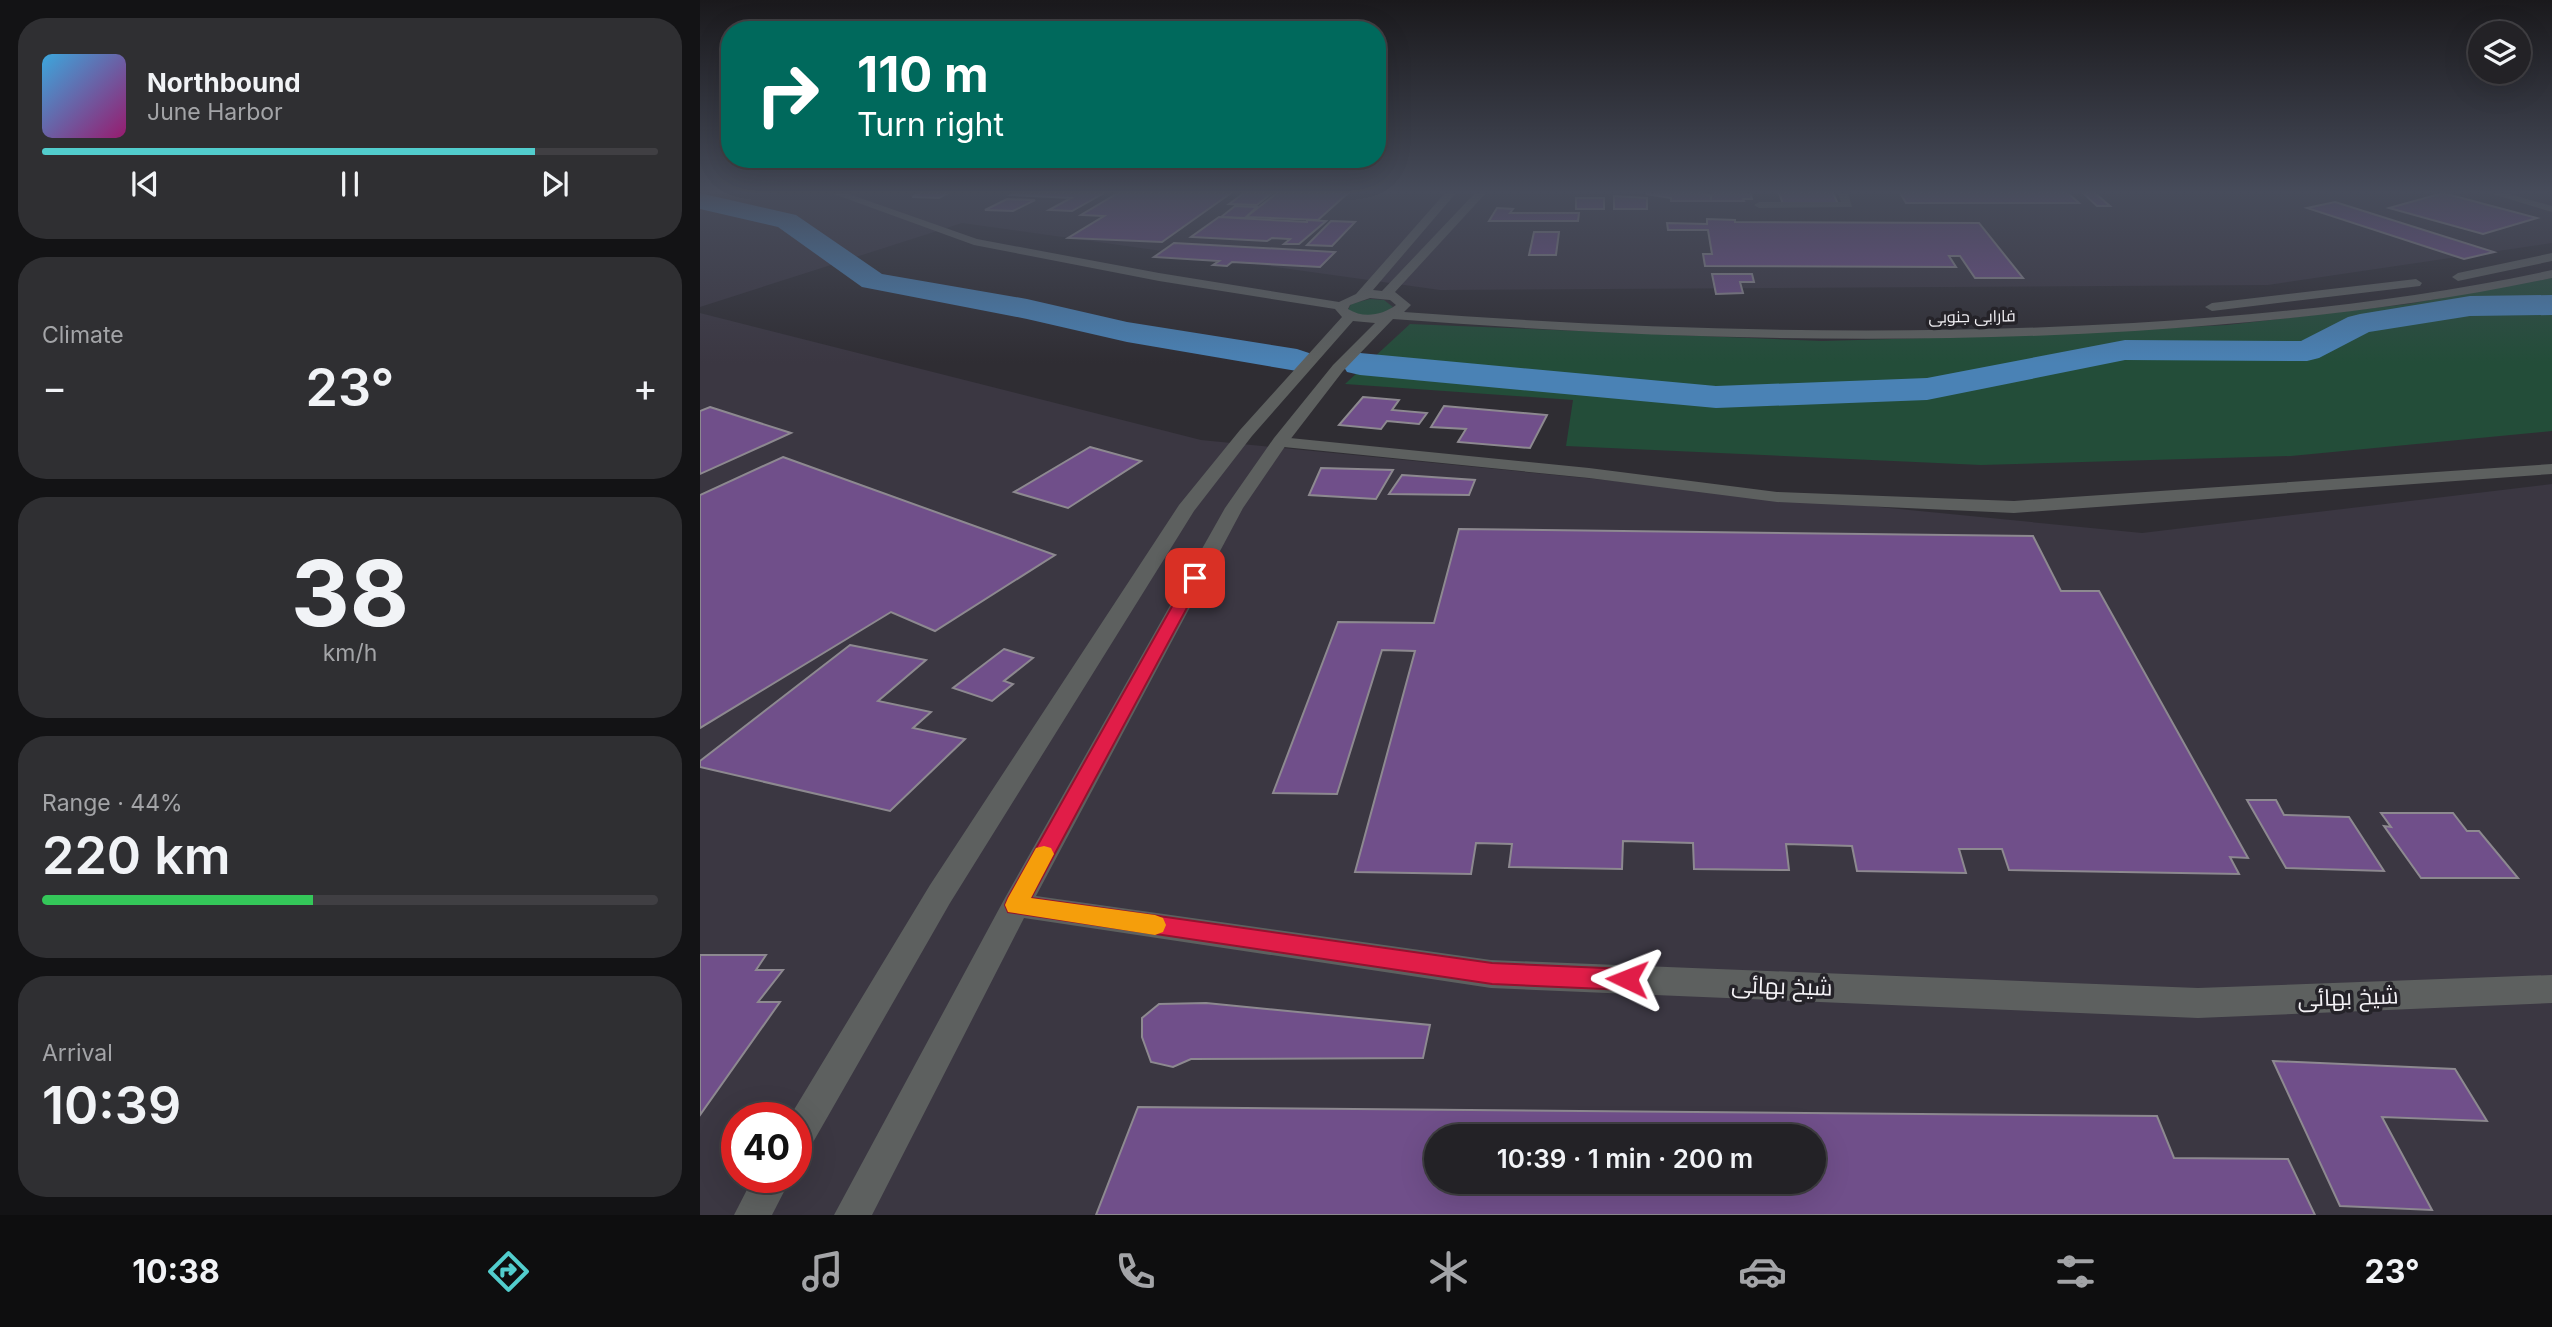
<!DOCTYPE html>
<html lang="en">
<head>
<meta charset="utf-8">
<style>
  body { margin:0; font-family:Inter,Cairo,sans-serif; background:#2f2f32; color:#f1f3f6; height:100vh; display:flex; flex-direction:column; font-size:26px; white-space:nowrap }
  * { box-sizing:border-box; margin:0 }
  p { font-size:23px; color:#a3a4a7 }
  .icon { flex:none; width:38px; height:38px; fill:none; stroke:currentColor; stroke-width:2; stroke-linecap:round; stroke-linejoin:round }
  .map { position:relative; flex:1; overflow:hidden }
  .drawer { display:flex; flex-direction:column; gap:18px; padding:18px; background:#131315; width:700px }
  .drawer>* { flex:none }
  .banner { position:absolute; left:21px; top:21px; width:665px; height:147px; border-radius:28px; box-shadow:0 7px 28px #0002,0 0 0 2px #403f43; background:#00695c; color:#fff; overflow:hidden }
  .buttons { position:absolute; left:1768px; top:21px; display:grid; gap:14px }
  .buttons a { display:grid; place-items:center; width:63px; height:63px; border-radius:50%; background:#232226; box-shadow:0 7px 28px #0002,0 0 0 2px #403f43; font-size:35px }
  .speed { position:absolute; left:21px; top:1102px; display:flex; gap:14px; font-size:35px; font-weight:700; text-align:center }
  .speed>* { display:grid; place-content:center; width:91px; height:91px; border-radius:50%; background:#232226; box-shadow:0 7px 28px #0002,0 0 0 2px #403f43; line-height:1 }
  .speed .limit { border:10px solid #d22; background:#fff; color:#111 }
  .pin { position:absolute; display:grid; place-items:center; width:60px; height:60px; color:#fff; margin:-30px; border-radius:14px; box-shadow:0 4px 10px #0006 }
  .me { position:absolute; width:77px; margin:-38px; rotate:272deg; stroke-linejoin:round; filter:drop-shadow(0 0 5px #0008) }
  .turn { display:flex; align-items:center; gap:24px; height:147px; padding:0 21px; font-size:32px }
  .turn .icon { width:91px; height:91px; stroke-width:2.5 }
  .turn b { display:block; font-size:49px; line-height:60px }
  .big { font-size:52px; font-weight:600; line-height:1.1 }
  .drawer .tile { flex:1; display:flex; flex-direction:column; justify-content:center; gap:10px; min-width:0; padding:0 24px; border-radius:28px; background:#2f2f32 }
  .drawer .dial { align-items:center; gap:0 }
  .dial b { font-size:91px; line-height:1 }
  .song { display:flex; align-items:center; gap:21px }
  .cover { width:84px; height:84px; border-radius:10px; background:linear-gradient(135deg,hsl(200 70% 55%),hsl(320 70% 35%)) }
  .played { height:7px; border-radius:4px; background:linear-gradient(90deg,#52cdcd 80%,#403f43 80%) }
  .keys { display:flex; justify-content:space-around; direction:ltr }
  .heat { display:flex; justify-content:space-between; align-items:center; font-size:38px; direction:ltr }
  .charge { height:10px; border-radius:5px; background:linear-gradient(90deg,#34c759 44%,#403f43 0) }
  .trip { position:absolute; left:724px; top:1124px; width:402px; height:70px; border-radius:35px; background:#232226; box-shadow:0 7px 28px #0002,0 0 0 2px #403f43; font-weight:600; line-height:70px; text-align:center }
  .tab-bar { display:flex; height:112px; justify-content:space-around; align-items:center; background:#0e0e0f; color:#a3a4a7 }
  .tab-bar .icon { width:49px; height:49px }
  .tab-bar .on { color:#52cdcd }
  .tab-bar b { font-size:32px; color:#f1f3f6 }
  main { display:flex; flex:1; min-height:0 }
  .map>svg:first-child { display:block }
</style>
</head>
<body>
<main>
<section class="drawer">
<div class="tile">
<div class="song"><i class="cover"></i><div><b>Northbound</b><p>June Harbor</p></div></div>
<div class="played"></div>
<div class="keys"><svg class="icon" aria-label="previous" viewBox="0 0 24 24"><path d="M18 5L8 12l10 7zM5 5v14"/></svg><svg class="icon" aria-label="pause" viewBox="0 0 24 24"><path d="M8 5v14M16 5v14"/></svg><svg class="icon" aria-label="next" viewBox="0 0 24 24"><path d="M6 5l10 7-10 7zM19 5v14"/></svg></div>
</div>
<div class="tile"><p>Climate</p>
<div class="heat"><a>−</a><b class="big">23°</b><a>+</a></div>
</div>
<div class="tile dial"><b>38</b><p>km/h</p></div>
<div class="tile"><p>Range · 44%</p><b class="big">220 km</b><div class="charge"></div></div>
<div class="tile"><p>Arrival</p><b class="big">10:39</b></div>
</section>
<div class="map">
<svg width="1852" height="1215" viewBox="0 0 1852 1215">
  <rect width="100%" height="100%" fill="#2f2d33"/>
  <g fill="#3b3742" fill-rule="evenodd">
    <polygon points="0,193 1852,193 1852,243 1568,285 740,290 262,223 0,307"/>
    <path d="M 0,313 L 501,440 L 1442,533 L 1852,484 L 1852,1215 L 0,1215 ZM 37,1118 L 96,1118 L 96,1178 L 37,1178 ZM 737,1136 L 1115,1136 L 1115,1181 L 737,1181 Z"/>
  </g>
  <g fill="#234d39">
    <polygon points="1852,278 1852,431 1591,456 1281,465 866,446 873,400 645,384 710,324 1122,341 1332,335 1527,325 1708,304"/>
    <path d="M 670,299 L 684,300 L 693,307 C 680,318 662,318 648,310 L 651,304 Z"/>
  </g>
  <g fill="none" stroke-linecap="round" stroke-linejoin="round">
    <g fill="#4a82b5" fill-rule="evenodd">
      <polygon points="0,193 96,215 182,274 327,299 427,322 597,349 609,353 615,360 609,367 597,371 427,342 327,319 162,287 78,227 0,209"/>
      <polygon points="1852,295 1852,315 1770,316 1669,332 1619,358 1607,361 1425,360 1227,400 1016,408 660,375 647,372 642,364 647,356 660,353 1016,386 1227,378 1425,340 1601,341 1648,317 1660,314 1770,296"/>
    </g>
  </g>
  <g fill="#704f8a" stroke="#8d8990" stroke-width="2" fill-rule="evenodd">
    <polygon points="220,193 248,193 239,198 212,197"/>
    <polygon points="315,193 404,193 372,211 349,210 371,198 311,195"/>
    <polygon points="418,193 531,193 462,242 368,238 404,216 381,215"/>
    <polygon points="544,193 572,193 557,205 529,204"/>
    <polygon points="577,193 648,193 618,220 546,217"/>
    <polygon points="1000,193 1010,195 1011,198 1012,193 1051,194 1052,199 1043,199 1044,201 971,201 971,198 946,194"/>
    <polygon points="1079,193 1133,193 1138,204 1083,204"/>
    <polygon points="1200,193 1368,193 1379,203 1206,203"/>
    <polygon points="1383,193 1395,193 1410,206 1397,206"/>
    <polygon points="1743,193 1837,218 1783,234 1689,208"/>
    <polygon points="914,196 947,198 947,209 914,209"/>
    <rect x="876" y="198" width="28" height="11"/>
    <polygon points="307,199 335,200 313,211 285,210"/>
    <polygon points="1635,202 1794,252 1764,259 1607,208"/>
    <polygon points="535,206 557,207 545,218 521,217"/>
    <polygon points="797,208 813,209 810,213 879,213 878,221 789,221"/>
    <polygon points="519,217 607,222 607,220 626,221 599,244 584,244 590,239 572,238 567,241 491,237"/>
    <polygon points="1007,219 1035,220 1035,222 1279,223 1323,278 1275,278 1260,256 1249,256 1256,267 1005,266 1003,254 1012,254 1008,230 968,230 967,223 1007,224"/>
    <polygon points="631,221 655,222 632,246 607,245"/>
    <polygon points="834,232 859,232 856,255 829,255"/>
    <polygon points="474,243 635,252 620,267 532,262 527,266 513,265 519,261 454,257"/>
    <polygon points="1012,274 1052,274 1054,282 1040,282 1043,293 1016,294"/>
    <polygon points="663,397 699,400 692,410 727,413 719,424 687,421 681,429 639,425"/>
    <polygon points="744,406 847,415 830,448 758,442 766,429 731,427"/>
    <polygon points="10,407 91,433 0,474 0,411"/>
    <polygon points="390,447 441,461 368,508 314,492"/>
    <polygon points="83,457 355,555 235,631 191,612 0,728 0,495"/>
    <polygon points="621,468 693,470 676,499 609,495"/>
    <polygon points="702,475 775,480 769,495 689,494"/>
    <polygon points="759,529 1333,536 1361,591 1399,591 1548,858 1530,857 1539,874 1309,870 1302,849 1259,849 1266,873 1157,871 1152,846 1086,844 1089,870 994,869 993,843 923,841 922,869 809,867 812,844 776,843 771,874 655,872 715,651 682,650 637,794 573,793 638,622 734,623"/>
    <polygon points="150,645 226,660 178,701 231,712 213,728 265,739 190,811 0,767 0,761"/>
    <polygon points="304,649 333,658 304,681 313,684 292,701 253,688"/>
    <polygon points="1547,800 1576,800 1584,815 1649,817 1684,871 1586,868"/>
    <polygon points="1681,813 1753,813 1767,831 1779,831 1818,878 1721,878 1684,826 1691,827"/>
    <polygon points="0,955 66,955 56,970 83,970 58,1002 80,1002 0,1115"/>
    <polygon points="506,1003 730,1025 723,1058 491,1059 473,1067 451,1062 442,1037 442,1018 459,1004"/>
    <polygon points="1573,1061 1755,1069 1787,1121 1682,1117 1732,1210 1640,1206"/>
    <path d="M 438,1107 L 1457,1116 L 1474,1158 L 1588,1159 L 1615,1215 L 396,1215 ZM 737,1136 L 1115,1136 L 1115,1181 L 737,1181 Z"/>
  </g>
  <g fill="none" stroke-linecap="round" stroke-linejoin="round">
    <g fill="#5d605f" fill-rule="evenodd">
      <polygon points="1138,193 1148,193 1152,207 1059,208 1054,205 1059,202 1141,202"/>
      <polygon points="580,437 889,468 1077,492 1314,501 1852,464 1852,474 1314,513 1077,502 889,478 574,446 572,442"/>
    </g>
    <g fill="#5d605f" fill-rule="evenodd">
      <path d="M 131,193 L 146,193 L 277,239 L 459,273 L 639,302 L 656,294 L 745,193 L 756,193 L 673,290 L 682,291 L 775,193 L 786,193 L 695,292 L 711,305 L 704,312 C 947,330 1190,337 1433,323 C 1574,314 1714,300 1852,270 L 1852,278 C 1715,307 1575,322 1435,331 C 1187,346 940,338 693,319 L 643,371 L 586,445 L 543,508 L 336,896 L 791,960 L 1498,988 L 1852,975 L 1852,1003 L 1498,1018 L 791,988 L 324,918 L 172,1215 L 134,1215 L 306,896 L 525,508 L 574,438 L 633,365 L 675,323 L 653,321 L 552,436 L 494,511 L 250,903 L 108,1151 L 96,1156 L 96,1118 L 89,1118 L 230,885 L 479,505 L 540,430 L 642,317 L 635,309 L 459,281 L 274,245 ZM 670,298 L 690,300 L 696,305 C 682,315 664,319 648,309 L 650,305 Z"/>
      <polygon points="1789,193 1806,193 1852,206 1852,212"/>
      <polygon points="1852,253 1852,261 1758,281 1752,277 1758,273"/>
      <polygon points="1716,279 1722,283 1720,286 1512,311 1505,307 1512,303"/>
      <polygon points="53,1178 91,1178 72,1215 34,1215"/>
    </g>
  </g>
  <linearGradient id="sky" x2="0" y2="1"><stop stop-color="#1a191c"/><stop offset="0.53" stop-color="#474c5b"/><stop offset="1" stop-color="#474c5b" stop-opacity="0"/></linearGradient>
  <rect width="1852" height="363" fill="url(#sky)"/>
  <polygon fill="#e11d48" stroke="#92132f" stroke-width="2" points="495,574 503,578 331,898 792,963 927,969 936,972 939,979 936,987 927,990 792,984 308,912 305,905 308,898 488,578"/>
  <polygon fill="#f59e0b" points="344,846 351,848 354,854 331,898 455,915 463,918 466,925 463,932 455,935 308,912 305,905 308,898 336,848"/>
  <g text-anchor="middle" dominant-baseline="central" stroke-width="7" stroke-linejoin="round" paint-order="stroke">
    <g font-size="16" fill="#f4f2f6" stroke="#252329">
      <text transform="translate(1272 316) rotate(-1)">فارابی جنوبی</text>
    </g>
    <g font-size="23" fill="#f4f2f6" stroke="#252329">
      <text transform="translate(1082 986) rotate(2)">شیخ بهائی</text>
      <text transform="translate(1648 997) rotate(-2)">شیخ بهائی</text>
    </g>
  </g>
</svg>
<div class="buttons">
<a><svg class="icon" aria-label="layers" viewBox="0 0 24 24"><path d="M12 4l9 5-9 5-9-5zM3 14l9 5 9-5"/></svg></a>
</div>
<div class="speed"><div class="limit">40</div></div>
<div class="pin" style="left:495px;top:578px;background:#d93025"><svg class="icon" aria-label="arrive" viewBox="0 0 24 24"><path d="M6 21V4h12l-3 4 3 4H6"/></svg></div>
<svg class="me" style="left:927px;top:979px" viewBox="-20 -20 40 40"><path d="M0-17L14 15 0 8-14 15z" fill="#e11d48" stroke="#fff" stroke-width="4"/></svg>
<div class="trip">10:39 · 1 min · 200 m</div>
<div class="banner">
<div class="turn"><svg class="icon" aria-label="right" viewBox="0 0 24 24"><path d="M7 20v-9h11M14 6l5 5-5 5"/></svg><div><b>110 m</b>Turn right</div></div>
</div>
</div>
</main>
<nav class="tab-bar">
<b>10:38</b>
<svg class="icon on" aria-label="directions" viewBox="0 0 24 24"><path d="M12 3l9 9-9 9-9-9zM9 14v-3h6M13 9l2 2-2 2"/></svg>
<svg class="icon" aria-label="music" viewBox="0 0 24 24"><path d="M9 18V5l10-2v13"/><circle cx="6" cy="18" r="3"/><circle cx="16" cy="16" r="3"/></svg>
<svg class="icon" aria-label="phone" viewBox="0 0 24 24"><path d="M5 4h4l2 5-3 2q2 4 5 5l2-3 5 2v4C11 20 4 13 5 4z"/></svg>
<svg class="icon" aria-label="climate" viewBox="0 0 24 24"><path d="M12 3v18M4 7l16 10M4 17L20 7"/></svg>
<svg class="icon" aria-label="car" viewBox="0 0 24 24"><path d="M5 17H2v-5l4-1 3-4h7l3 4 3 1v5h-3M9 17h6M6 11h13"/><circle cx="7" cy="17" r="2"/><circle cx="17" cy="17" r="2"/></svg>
<svg class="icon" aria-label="filters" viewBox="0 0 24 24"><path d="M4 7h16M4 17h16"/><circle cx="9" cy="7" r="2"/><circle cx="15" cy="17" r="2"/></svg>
<b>23°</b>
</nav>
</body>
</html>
